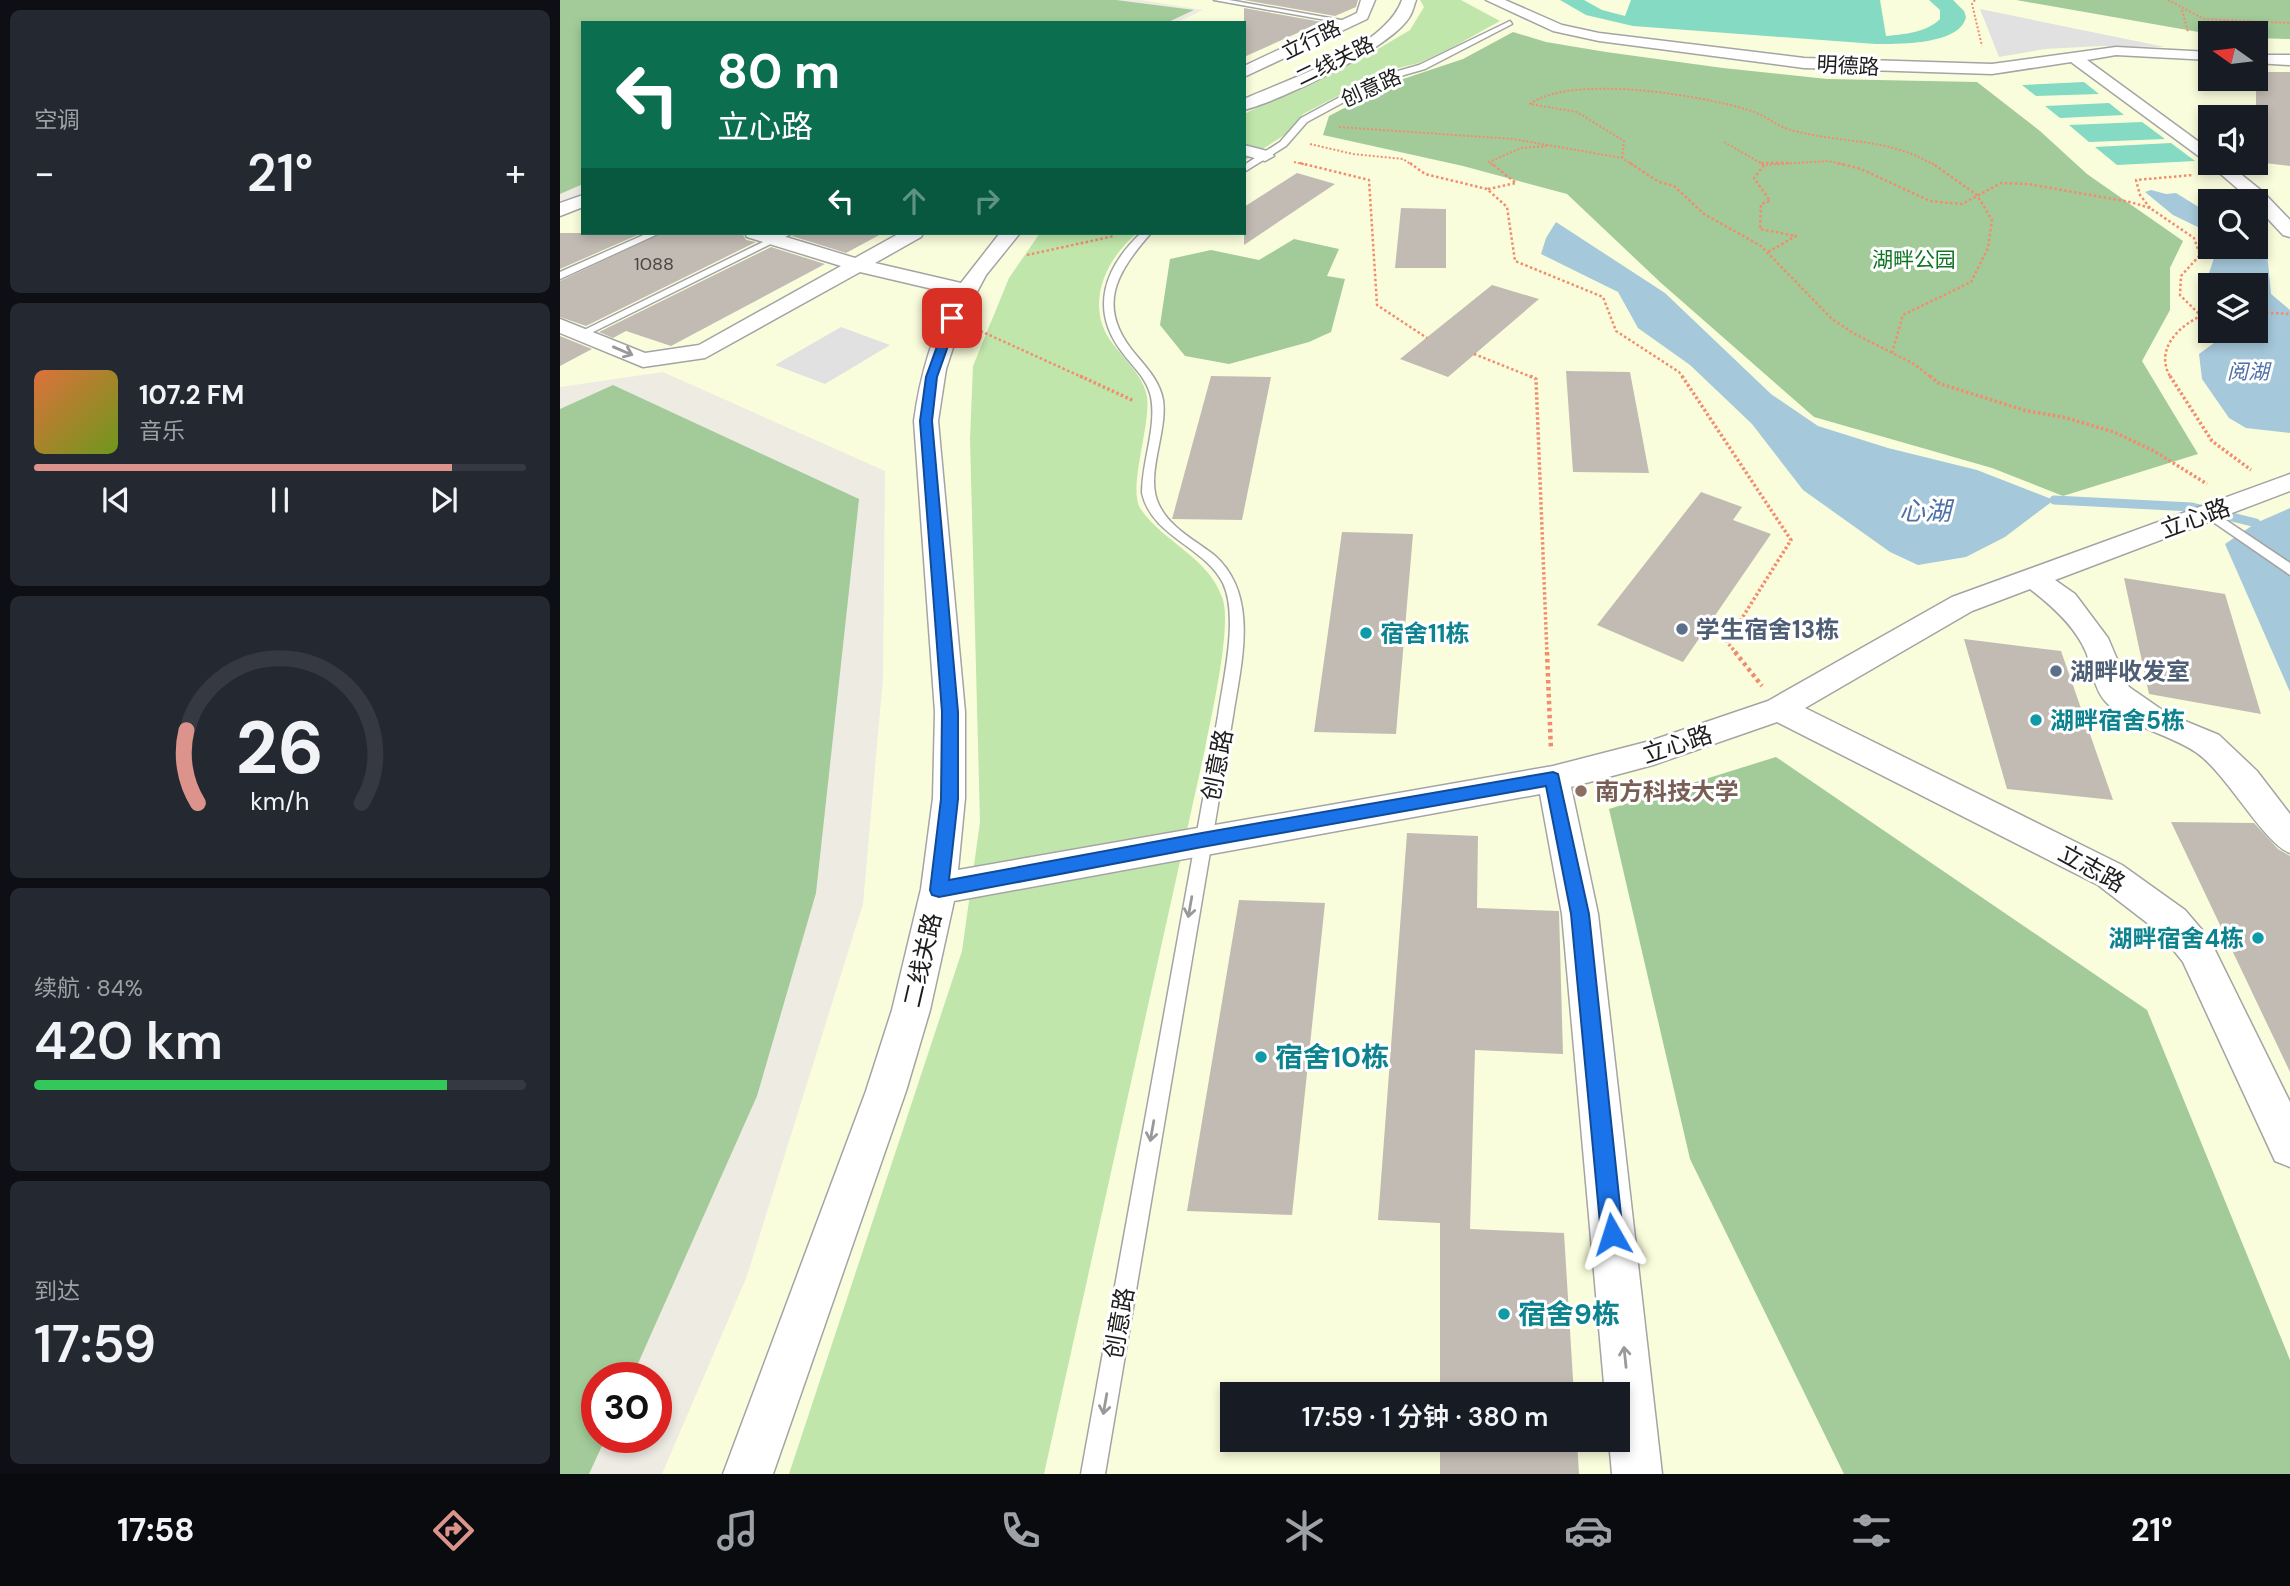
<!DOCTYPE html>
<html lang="zh">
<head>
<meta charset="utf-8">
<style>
  body { margin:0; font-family:"DM Sans","Noto Sans SC",sans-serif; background:#242831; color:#f1f3f6; height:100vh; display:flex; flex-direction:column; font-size:26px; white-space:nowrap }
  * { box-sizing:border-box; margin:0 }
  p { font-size:23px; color:#9ea1a6 }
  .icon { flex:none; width:38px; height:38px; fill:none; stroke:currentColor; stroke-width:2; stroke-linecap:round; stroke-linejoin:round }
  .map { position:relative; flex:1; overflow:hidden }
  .sheet { display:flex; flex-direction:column; gap:10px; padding:10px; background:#0d0f14; width:560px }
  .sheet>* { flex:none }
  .banner { position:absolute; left:21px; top:21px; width:665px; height:214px; border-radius:0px; box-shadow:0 4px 10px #0003; background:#0b6e4f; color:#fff; overflow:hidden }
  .needle { width:46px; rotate:284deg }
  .controls { position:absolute; left:1638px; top:21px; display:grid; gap:14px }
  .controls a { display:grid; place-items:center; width:70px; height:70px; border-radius:0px; background:#171b24; box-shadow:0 4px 10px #0003; font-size:35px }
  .speed { position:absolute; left:21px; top:1362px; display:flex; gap:14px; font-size:35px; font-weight:700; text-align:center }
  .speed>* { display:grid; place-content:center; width:91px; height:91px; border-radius:50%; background:#171b24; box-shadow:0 4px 10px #0003; line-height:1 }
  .speed .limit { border:10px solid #d22; background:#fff; color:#111 }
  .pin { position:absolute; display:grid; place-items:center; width:60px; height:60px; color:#fff; margin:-30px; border-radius:14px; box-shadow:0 4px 10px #0006 }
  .me { position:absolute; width:77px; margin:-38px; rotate:354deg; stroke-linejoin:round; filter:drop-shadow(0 0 5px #0008) }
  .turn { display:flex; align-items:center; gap:24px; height:147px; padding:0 21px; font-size:32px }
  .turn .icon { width:91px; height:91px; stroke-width:2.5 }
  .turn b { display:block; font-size:49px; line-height:60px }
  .lanes { display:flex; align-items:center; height:66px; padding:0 21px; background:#0003; justify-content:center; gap:35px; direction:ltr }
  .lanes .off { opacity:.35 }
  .big { font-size:52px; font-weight:600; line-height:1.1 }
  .sheet .widget { flex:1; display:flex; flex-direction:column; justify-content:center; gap:10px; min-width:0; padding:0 24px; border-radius:10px; background:#242831 }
  .sheet .dial { align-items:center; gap:0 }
  .dial svg { height:182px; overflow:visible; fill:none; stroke:#363941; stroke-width:7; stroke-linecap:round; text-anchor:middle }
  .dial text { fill:#f1f3f6; stroke:none }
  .song { display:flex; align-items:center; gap:21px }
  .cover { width:84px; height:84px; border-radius:10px; background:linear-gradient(135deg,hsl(20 70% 55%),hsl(80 70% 35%)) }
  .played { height:7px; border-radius:4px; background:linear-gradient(90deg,#db938b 85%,#363941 85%) }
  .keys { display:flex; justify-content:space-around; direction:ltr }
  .heat { display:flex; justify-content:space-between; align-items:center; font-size:38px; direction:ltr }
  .charge { height:10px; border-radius:5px; background:linear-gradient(90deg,#34c759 84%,#363941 0) }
  .trip { position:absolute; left:660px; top:1382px; width:410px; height:70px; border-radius:0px; background:#171b24; box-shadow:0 4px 10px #0003; font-weight:600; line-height:70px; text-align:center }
  .tab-bar { display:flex; height:112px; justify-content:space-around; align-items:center; background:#090b0e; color:#9ea1a6 }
  .tab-bar .icon { width:49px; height:49px }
  .tab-bar .active { color:#db938b }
  .tab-bar b { font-size:32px; color:#f1f3f6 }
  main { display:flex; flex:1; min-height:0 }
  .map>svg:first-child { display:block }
</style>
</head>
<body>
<main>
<section class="sheet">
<div class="widget"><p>空调</p>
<div class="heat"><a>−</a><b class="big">21°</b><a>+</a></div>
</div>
<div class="widget">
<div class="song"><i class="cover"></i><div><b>107.2 FM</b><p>音乐</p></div></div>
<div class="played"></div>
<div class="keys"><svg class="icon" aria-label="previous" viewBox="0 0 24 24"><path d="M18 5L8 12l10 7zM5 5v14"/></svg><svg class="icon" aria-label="pause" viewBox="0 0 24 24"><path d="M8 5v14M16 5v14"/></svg><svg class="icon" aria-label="next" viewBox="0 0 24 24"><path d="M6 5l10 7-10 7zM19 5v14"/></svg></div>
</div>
<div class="widget dial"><svg viewBox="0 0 100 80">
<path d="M14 69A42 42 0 1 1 86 69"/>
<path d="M14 69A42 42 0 0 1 9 37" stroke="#db938b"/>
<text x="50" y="56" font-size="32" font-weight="700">26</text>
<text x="50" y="72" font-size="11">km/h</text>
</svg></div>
<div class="widget"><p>续航 · 84%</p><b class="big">420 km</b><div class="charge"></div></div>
<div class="widget"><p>到达</p><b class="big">17:59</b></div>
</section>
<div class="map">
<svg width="1730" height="1474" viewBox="0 0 1730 1474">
  <rect width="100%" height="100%" fill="#eeebe3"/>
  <path fill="#fafddc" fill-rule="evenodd" d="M 581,0 L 1730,0 L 1730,1474 L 102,1474 L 187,1276 L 303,904 L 323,678 L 325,471 L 103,372 L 0,387 L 0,203 L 23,194 L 23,233 L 684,233 L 684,23 L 616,23 L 643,10 ZM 1650,33 L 1696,33 L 1696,79 L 1650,79 ZM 1650,117 L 1696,117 L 1696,163 L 1650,163 ZM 1650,201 L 1696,201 L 1696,247 L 1650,247 ZM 1650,285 L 1696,285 L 1696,331 L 1650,331 ZM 672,1395 L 1057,1395 L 1057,1440 L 672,1440 Z"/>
  <g fill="#c1e6ab">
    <polygon points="860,0 901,0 940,21 893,47 859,63 826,71 743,114 729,132 684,161 684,114 813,52 850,30 864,7"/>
    <path d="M 480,233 L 577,233 C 544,261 524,307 553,344 C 565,360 584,377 587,397 C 591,424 568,488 580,508 C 603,542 648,557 662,597 C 673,623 651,717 645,749 L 484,1474 L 229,1474 L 402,951 L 420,822 L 410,439 L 413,366 L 449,278 Z"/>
  </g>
  <g fill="#a2cb99">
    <polygon points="0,0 556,0 634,10 606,23 23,23 23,184 0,194"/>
    <polygon points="1456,0 1730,0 1730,39 1696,38 1696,33 1650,34"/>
    <polygon points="953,32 986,42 1046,52 1163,68 1267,79 1417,82 1480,131 1527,174 1623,241 1610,268 1610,310 1582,361 1638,454 1503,496 1432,468 1254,417 1100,282 1007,194 903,166 763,135 769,116 834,82 903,59"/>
    <polygon points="734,239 779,249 767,276 785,279 771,332 749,342 669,364 625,356 600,325 610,259 651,250 699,260"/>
    <polygon points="53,385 299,499 256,893 197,1096 72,1377 37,1377 37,1437 46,1437 29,1474 0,1474 0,409"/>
    <polygon points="1216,757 1587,1010 1730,1360 1730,1474 1284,1474 1130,1159 1049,809"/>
  </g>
  <g fill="#84dac2">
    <path d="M 1000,0 L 1024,0 L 1042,10 L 1065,16 L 1071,0 L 1320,0 L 1326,36 C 1344,34 1366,33 1380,19 L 1380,10 L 1369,0 L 1393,0 L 1404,11 L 1406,17 C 1400,45 1339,44 1316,44 L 1073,26 L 1026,15 Z"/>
    <polygon points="1524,82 1539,94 1476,96 1462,85"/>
    <polygon points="1549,103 1564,115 1500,118 1485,106"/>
    <polygon points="1582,122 1605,139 1529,142 1509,125"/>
    <polygon points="1611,143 1635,161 1557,165 1535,147"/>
  </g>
  <g fill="#e1e1e1">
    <polygon points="1420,9 1605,47 1541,46 1485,49 1439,57"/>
    <polygon points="281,327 330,345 265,384 215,365"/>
  </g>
  <g fill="#a5c8da">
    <polygon points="1591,190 1606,194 1616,193 1650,214 1650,243 1642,229 1613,215 1585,192"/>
    <polygon points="996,222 1105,293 1211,394 1258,426 1328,448 1417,470 1494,500 1445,537 1406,557 1358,565 1330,552 1243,490 1192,424 1130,365 1078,328 1058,292 981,254 986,238"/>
    <polygon points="1696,242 1707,252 1711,294 1730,310 1730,433 1686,428 1669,418 1642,379 1639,354 1670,331 1696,331 1696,285 1650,285 1649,300 1645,285 1656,252 1653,247 1696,247"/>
    <polygon points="1730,508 1730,692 1665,544 1696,523"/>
  </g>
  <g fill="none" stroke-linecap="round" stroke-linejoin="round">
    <polyline stroke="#a5c8da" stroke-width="9" points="1494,500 1632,507 1696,523"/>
  </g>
  <g fill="#c2bbb3">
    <polygon points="684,0 798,0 796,7 775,16"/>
    <polygon points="684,8 762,22 684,57"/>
    <polygon points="1696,72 1730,72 1730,166 1696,162"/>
    <polygon points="737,173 775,184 684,245 684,207"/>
    <polygon points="841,208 886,209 886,268 835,268"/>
    <polygon points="0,233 82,233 0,269"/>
    <polygon points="102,233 182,233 186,240 196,242 26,326 0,317 0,281"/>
    <polygon points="235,233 323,233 286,253 232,236"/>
    <polygon points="211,247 265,264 111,346 66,331 53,338 39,332"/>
    <polygon points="932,285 979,299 888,377 840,359"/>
    <polygon points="0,336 32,349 0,366"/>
    <polygon points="1006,371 1070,372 1089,473 1013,472"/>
    <polygon points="651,376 711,377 682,520 612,519"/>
    <polygon points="1141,492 1182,507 1173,520 1211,534 1123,662 1037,625"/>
    <polygon points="782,532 853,534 836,734 754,732"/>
    <polygon points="1564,578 1665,594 1701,714 1589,694"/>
    <polygon points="1404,639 1501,651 1553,800 1447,789"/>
    <polygon points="1611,822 1694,823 1718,849 1730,856 1730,1072"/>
    <polygon points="847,833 918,836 917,908 999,911 1003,1054 915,1050 910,1229 1004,1233 1014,1395 880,1395 880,1223 818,1220"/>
    <polygon points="679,900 765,903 732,1215 627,1211"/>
    <polygon points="880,1440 1017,1440 1019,1474 880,1474"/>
  </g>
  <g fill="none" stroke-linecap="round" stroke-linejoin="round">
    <g stroke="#a4a4a4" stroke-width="3">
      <g id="service">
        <polygon points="654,0 669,0 792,22 788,24"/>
        <polygon points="950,21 952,24 865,69 823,81 747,122 726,146 684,172 684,165 720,142 741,118 817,77 859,65"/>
        <polygon points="88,233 100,233 0,279 0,272"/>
        <polygon points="221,233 233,233 25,336 16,334"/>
        <path d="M 581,233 L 591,233 C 556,273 535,307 576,355 C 587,368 600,382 603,400 C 608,432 584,476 599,505 C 610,528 635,540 654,555 C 700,595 681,663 673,716 L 545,1474 L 521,1474 L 658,716 C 663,680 679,617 663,583 C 644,546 592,537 582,493 C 582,461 597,427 591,397 C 587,378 572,366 562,352 C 529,309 545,267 581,233 Z"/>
        <polygon points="1648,508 1730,563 1730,575 1643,515 1641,512"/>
      </g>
    </g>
    <g stroke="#a4a4a4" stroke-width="3">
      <g id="minor">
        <polygon points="801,0 815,0 807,19 684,77 684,66 797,13"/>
        <path d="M 842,0 L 856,0 C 854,5 853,11 850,16 C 833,47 720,101 684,110 L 684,99 C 729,79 825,48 842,0 Z"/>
        <polygon points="926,0 945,0 1002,25 1039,33 1244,58 1432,64 1556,47 1650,52 1650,60 1556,55 1527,60 1650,150 1650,163 1667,163 1703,192 1730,220 1730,237 1723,235 1696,206 1696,201 1692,201 1648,163 1511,62 1432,74 1244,68 1039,41 993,31"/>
        <polygon points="1696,55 1730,55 1730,65 1696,63"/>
        <polygon points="684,145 711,152 714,156 705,161 684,155"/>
        <polygon points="23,195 23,207 0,216 0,203"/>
        <path d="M 185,233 L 213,233 L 295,258 L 340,233 L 363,233 L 361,237 L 315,263 L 401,283 L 440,233 L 460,233 L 426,275 L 402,320 L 386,369 L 378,421 L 405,712 L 405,798 L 398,870 L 993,766 L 1090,741 L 1208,701 L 1392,597 L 1730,474 L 1730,491 L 1495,580 L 1515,594 L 1548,638 L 1569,687 L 1608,714 L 1659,735 L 1697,771 L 1730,814 L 1730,853 C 1704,844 1668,775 1637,753 C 1611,734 1568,728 1545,701 C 1534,689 1532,667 1526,652 C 1515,626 1491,605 1470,589 L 1412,611 L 1245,708 L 1562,865 L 1625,910 L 1649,938 L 1730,1102 L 1730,1167 L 1715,1161 L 1623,962 L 1599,932 L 1538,885 L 1217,722 L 1093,765 L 1011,787 L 1038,914 L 1102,1474 L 1052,1474 L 1049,1440 L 1057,1440 L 1057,1395 L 1045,1395 L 1002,914 L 980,794 L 394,901 L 370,1010 L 346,1091 L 213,1474 L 163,1474 L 306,1091 L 332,1010 L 361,889 L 373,798 L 375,712 L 354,421 C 360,376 372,334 394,294 L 300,272 L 145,358 L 83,367 L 0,333 L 0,319 L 85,353 L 139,345 L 281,266 L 187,237 Z"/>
      </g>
    </g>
    <g stroke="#f38c6f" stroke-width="2" stroke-dasharray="2 2" stroke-linecap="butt">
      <polyline points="1415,0 1412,4 1422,46"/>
      <polyline points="1608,0 1644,19 1730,23"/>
      <polyline points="1622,10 1628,32"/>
      <polyline points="779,127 953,139 1062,158 1073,165"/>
      <polyline points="1164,142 1204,165 1268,161 1285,165"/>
      <polyline points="750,144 793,154 843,159 852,165"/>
      <path d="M 1062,158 L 1064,141 L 1017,112 L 970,104 C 1011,74 1141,95 1188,110 C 1204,114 1216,126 1231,130 C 1268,141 1310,139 1346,152 C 1356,155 1366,161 1375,165"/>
      <polyline points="734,162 747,165"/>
      <polyline points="933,165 929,162 961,148 987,146"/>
    </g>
    <g stroke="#f38c6f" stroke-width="2.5" stroke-dasharray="2.5 2.5" stroke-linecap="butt">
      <polyline points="740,163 809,180 817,305 867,338"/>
      <polyline points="850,163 865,174 927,189 947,207 955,261 1043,297 1056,331 1119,372 1123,378"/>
      <polyline points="1070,163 1099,182 1114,186 1144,214 1201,246 1272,319 1293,333 1354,364 1372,378"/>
      <polyline points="1201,163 1229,163"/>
      <path d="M 1278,163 L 1301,169 L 1370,201 L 1402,204 L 1441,183 L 1468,184 L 1570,202 L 1590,208 L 1634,238 L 1640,255 L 1621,276 L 1620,295 L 1641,316 C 1617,327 1594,351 1611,378"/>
      <polyline points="1204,165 1194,178 1210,201 1201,204 1200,229 1236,236 1208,252"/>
      <polyline points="928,189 956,183 931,163"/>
      <polyline points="1590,208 1580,195 1576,180 1633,175"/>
      <polyline points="467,255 554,236"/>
      <polyline points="1696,312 1730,314"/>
      <polyline points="1641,316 1650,315"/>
      <polyline points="416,329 524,378"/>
      <polyline points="1332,353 1343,315 1411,282 1428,248 1432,220 1417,195 1372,163"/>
      <polyline points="914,354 974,378"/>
    </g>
    <g stroke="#f38c6f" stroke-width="3.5" stroke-dasharray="2.5 2.5" stroke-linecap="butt">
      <polyline points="520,376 574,401"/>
      <polyline points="970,376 976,379 987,654"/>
      <polyline points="1122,376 1231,540 1167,642 1177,654"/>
      <polyline points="1370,376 1378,383 1467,411 1503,417 1554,432 1594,451 1647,484"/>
      <polyline points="1610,376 1652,441 1691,470"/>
    </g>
    <g stroke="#f38c6f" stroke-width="4.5" stroke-dasharray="3.5 3.5" stroke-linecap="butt">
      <polyline points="987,652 991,750"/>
      <polyline points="1175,652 1202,686"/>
    </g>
    <use href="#service" fill="#fff" fill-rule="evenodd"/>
    <use href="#minor" fill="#fff" fill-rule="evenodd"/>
  </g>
  <defs><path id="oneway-shaft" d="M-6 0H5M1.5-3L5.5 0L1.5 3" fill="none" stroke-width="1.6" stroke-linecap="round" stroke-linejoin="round" transform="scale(1.75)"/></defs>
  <g stroke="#999">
    <use href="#oneway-shaft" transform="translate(63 351) rotate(23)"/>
    <use href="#oneway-shaft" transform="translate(630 907) rotate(100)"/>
    <use href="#oneway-shaft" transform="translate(592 1131) rotate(100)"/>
    <use href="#oneway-shaft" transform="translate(1065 1357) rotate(-96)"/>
    <use href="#oneway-shaft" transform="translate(545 1404) rotate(100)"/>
  </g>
  <polygon fill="#1a73e8" stroke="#114b97" stroke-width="2" points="388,316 398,318 377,377 372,421 398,712 398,799 389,880 642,833 993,772 998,774 1029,914 1063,1234 1060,1242 1052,1245 1045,1242 1041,1234 1011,914 986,786 642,847 379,897 372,895 370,890 381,799 382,712 360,421 366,377"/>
  <g fill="#5c6f8a" stroke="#fff" stroke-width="2.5">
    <circle cx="1122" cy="629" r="7"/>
    <circle cx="1496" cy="671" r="7"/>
  </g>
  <g fill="#0f9aa8" stroke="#fff" stroke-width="2.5">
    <circle cx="806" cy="633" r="7"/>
    <circle cx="1476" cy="720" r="7"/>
    <circle cx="1698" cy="938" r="7"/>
    <circle cx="701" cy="1057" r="7"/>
    <circle cx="944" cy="1314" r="7"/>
  </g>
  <circle fill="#8d6e63" stroke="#fff" stroke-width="2.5" cx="1021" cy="791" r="7"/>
  <g text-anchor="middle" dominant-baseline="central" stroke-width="6" stroke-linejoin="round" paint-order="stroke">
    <g font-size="18" fill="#464442">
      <text x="94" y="264">1088</text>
    </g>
    <g font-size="21" fill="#1d1d1d" stroke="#fff">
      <text transform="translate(751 40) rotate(-26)">立行路</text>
      <text transform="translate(775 61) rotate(-26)">二线关路</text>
      <text transform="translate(1288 66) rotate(3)">明德路</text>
      <text transform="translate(811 88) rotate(-24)">创意路</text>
    </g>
    <g font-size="21" fill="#107524" stroke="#fff">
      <text x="1354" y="260">湖畔公园</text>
    </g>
    <g font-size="21" font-style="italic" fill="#4e70a8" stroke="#fff">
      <text x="1688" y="372">阅湖</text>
    </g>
    <g font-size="24" fill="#1d1d1d" stroke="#fff">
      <text transform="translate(1635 518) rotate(-20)">立心路</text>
      <text transform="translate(1117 744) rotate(-18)">立心路</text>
      <text transform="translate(657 765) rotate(-79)">创意路</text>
      <text transform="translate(1532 868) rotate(29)">立志路</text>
      <text transform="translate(362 960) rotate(-77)">二线关路</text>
      <text transform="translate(559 1323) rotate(-80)">创意路</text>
    </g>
    <g font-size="24" font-weight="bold" fill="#4e5e75" stroke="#fff" text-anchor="start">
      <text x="1136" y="629">学生宿舍13栋</text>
      <text x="1510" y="671">湖畔收发室</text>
    </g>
    <g font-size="24" font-weight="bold" fill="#0d838f" stroke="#fff" text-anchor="start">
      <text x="820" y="633">宿舍11栋</text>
      <text x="1490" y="720">湖畔宿舍5栋</text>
      <text x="1684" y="938" text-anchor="end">湖畔宿舍4栋</text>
    </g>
    <g font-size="24" font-weight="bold" fill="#785e54" stroke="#fff" text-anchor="start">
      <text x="1035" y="791">南方科技大学</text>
    </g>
    <g font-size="26" font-style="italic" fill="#4e70a8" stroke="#fff">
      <text x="1365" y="511">心湖</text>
    </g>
    <g font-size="28" font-weight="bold" fill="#0d838f" stroke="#fff" text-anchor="start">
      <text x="715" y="1057">宿舍10栋</text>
      <text x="958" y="1314">宿舍9栋</text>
    </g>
  </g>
</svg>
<div class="controls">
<a><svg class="needle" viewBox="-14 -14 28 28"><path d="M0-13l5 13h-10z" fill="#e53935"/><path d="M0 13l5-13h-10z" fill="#9ea1a6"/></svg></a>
<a><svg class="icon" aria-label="sound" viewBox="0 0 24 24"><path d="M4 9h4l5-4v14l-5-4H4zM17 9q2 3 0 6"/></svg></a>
<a><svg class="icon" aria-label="search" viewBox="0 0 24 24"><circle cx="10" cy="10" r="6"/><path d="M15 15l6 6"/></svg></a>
<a><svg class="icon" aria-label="layers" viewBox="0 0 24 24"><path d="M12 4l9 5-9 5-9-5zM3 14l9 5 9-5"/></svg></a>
</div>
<div class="speed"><div class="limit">30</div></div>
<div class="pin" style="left:392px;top:318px;background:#d93025"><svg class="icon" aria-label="arrive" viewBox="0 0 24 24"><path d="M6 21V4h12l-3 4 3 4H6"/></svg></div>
<svg class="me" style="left:1052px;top:1234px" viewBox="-20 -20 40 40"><path d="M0-17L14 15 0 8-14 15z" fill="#1a73e8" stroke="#fff" stroke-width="4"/></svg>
<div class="trip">17:59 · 1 分钟 · 380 m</div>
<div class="banner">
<div class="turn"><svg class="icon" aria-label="left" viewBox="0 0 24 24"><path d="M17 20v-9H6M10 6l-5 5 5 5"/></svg><div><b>80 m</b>立心路</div></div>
<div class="lanes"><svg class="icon" aria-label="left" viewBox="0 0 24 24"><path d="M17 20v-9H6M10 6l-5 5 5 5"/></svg><svg class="icon off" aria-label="ahead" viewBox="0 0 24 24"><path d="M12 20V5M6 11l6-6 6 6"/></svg><svg class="icon off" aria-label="right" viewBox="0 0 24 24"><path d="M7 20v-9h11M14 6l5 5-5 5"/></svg></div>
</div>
</div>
</main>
<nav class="tab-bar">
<b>17:58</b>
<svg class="icon active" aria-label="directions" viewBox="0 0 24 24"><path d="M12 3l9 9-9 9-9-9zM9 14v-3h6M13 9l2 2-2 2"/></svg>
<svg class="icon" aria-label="music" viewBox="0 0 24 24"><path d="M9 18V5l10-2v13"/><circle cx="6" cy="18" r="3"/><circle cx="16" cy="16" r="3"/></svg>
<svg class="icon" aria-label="phone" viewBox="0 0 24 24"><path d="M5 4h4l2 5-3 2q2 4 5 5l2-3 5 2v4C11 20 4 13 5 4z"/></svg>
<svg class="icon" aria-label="climate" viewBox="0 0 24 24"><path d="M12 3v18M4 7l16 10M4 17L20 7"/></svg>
<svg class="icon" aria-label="car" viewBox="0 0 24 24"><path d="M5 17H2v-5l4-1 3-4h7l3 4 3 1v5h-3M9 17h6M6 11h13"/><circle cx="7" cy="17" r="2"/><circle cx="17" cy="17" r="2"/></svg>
<svg class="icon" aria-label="filters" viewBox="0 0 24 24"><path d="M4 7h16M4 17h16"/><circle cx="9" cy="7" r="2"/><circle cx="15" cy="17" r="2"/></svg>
<b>21°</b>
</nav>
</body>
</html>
